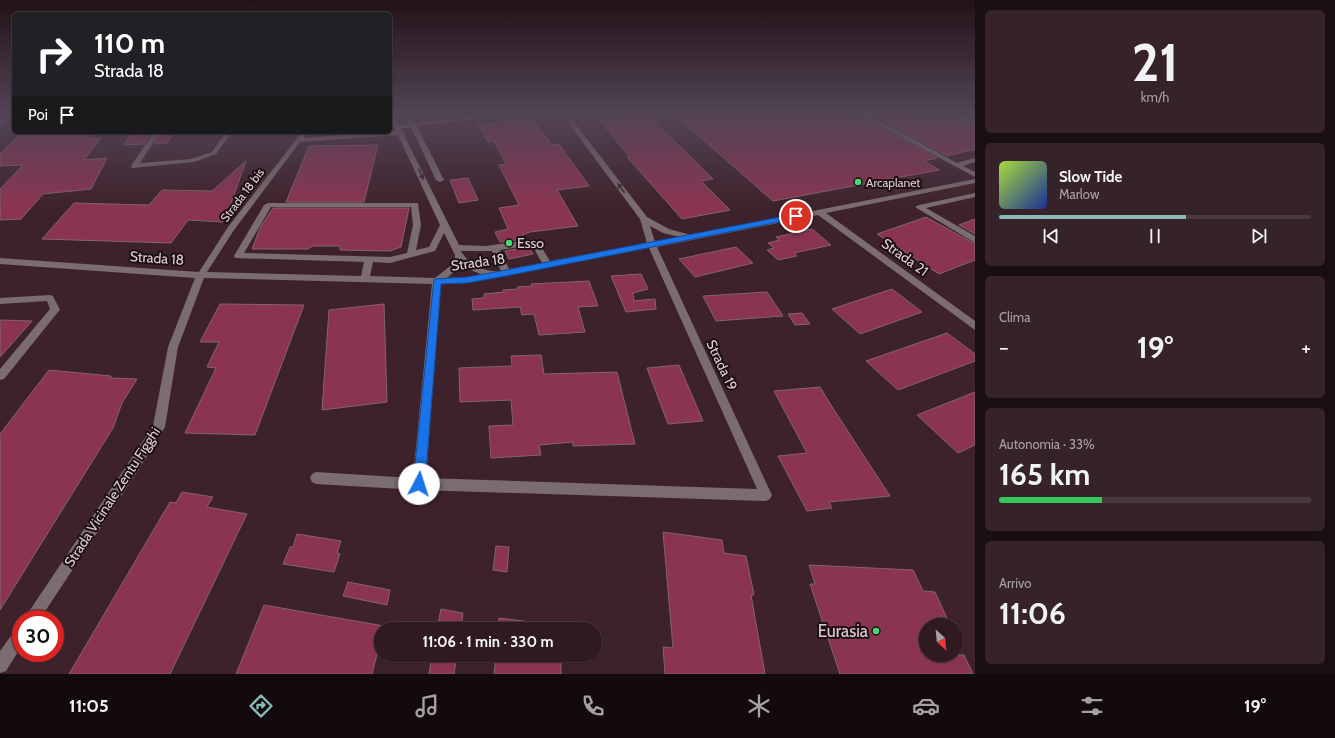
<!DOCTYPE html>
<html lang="it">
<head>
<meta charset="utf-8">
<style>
  body { margin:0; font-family:Cabin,sans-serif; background:#362329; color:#f1f3f6; height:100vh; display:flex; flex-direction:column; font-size:15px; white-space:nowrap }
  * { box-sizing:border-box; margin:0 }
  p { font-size:13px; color:#a7a1a5 }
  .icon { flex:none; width:22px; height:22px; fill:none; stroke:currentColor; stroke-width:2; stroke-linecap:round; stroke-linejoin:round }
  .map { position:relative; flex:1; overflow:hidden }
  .panel { display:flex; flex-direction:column; gap:10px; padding:10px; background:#190e12; width:360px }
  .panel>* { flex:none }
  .guide { position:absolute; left:12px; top:12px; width:380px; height:122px; border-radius:6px; box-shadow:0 1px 3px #0004,0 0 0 1px #49383e; background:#202124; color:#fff; overflow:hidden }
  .needle { width:26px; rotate:153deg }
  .buttons { position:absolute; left:919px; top:618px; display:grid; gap:8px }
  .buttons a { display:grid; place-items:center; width:44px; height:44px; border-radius:50%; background:#2e1a20; box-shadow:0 1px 3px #0004,0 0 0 1px #49383e; font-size:20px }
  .speed { position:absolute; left:12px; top:610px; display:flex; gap:8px; font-size:20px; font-weight:700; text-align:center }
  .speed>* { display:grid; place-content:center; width:52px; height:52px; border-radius:50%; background:#2e1a20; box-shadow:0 1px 3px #0004,0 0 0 1px #49383e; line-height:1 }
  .speed .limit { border:6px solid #d22; background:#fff; color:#111 }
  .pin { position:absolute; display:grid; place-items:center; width:34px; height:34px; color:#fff; margin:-17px; border:2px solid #fff; border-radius:50%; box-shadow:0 1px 4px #0007 }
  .me { position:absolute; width:44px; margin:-22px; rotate:5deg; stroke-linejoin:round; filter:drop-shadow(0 0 3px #0008) }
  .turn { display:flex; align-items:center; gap:14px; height:84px; padding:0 16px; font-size:18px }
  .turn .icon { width:52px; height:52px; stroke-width:2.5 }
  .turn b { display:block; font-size:28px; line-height:34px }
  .then { display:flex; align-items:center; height:38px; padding:0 16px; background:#0003; gap:8px; font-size:15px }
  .big { font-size:30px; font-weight:700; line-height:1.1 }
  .panel .widget { flex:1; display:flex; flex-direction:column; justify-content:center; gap:6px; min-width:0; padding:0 14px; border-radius:6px; background:#362329 }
  .panel .dial { align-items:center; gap:0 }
  .dial b { font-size:52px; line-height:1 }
  .song { display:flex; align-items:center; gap:12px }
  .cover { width:48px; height:48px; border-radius:6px; background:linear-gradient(135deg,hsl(80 70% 55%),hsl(230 70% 35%)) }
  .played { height:4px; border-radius:2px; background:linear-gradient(90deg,#8bbbb9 60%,#49383e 60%) }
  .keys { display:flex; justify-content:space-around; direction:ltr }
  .heat { display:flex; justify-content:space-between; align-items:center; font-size:22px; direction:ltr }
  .charge { height:6px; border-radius:3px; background:linear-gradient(90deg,#34c759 33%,#49383e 0) }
  .trip { position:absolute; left:374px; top:622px; width:228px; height:40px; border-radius:20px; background:#2e1a20; box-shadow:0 1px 3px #0004,0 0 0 1px #49383e; font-weight:700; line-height:40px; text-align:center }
  .tab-bar { display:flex; height:64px; justify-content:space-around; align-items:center; background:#120a0d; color:#a7a1a5 }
  .tab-bar .icon { width:28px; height:28px }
  .tab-bar .selected { color:#8bbbb9 }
  .tab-bar b { font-size:18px; color:#f1f3f6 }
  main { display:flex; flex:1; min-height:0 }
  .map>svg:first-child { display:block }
</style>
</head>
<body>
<main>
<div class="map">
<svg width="975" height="674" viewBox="0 0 975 674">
  <rect width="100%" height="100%" fill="#3e222b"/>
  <g fill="#8a3452" stroke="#84636c">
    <polygon points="699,113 845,113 846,121 863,118 937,158 924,161 939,170 773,201 676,116"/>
    <polygon points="896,113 906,113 926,122 946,118 974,127 975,149 947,156 875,116"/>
    <polygon points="648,115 713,179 701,181 730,210 682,219 627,157 630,157 600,121"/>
    <polygon points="532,118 552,145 559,144 589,186 557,190 578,226 530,232 522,235 524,239 500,242 495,232 508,229 499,208 519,205 499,165 506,164 494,141 488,142 478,125"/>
    <polygon points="22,132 96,132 91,138 101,138 84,160 107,158 91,189 43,194 21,219 0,220 0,189 23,165 0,166 0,154"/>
    <polygon points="132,132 152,132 144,144 123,145"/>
    <polygon points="161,132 174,132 167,143 154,144"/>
    <polygon points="378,145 364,202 286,202 309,146"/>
    <polygon points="246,161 230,206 234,206 223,222 188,220 171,243 42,239 74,203 149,205 162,190 212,191"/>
    <polygon points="468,178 478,200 459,203 450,180"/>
    <polygon points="273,208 409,208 401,247 390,251 340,250 340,246 313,246 308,249 252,249 260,228"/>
    <polygon points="926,217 975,244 975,260 939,274 877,234"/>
    <polygon points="975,219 975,234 959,225"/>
    <polygon points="812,229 831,245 794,253 797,256 778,260 767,250 774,248 768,243 779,240 776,237"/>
    <polygon points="529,247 533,254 509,259 505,251"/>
    <polygon points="736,247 753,263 695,277 679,259"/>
    <polygon points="641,274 648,289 633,293 634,301 655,299 656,309 626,312 611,276"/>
    <polygon points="589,281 598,306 578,307 585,332 539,335 534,314 522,315 520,307 473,310 472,299 484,298 484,294 504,292 503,290 518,289 517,287 532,286 531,284"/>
    <polygon points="892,289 922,312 860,334 832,309"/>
    <polygon points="767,292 783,316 716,321 703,296"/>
    <polygon points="220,304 304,305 255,435 185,433 216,368 207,367 219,342 200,342"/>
    <polygon points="384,304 387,402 322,410 329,310"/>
    <polygon points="802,313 810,324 795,325 788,314"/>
    <polygon points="0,320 32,321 0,357"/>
    <polygon points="947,333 975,354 975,361 898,390 866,361"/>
    <polygon points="541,355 544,374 617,372 635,444 573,446 573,442 539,445 541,455 491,458 489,426 513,425 511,400 460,402 459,368 512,366 511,356"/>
    <polygon points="679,365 703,421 668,424 647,368"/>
    <polygon points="49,370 111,376 110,378 137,379 122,403 113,428 0,610 0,434"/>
    <polygon points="820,387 836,413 890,496 829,502 832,508 807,511 778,456 807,453 774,391"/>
    <polygon points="975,392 975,445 958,453 917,415"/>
    <polygon points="182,492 213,497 207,507 247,514 170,674 69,674 170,502 176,503"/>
    <polygon points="663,532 722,540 724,553 746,556 754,595 751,595 765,674 665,674 663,647 673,648"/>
    <polygon points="297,534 341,541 337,553 340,554 334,572 283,564 290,547 293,547"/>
    <polygon points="496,546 509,547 507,572 493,570"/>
    <polygon points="809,565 913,570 923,591 935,592 950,625 926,625 926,655 964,655 973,674 840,674 810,584 815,584"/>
    <polygon points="348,582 390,590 387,605 343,596"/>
    <polygon points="264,605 384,626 383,629 381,629 381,638 372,674 236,674"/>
    <polygon points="441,609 463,613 461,629 437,629"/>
    <polygon points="499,618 531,622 531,629 498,629"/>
    <polygon points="432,655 457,655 454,674 429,674"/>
    <polygon points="496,655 561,655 561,674 494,674"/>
  </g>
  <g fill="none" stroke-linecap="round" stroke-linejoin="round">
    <g fill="#7b6c70" fill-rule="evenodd">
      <polygon points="4,113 10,113 2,125 0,126 0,119"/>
      <path d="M 390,113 L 393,113 L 399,125 L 409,124 L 401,113 L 407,113 L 415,123 L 498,113 L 512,113 L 509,115 L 417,126 L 444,180 L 440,182 L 436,180 L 411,127 L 401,129 L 405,133 L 404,135 L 459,245 L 486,246 L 534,239 L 537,240 L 550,261 L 647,243 L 640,219 L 561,113 L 567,113 L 647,217 L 669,229 L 691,235 L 975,179 L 975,183 L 826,213 L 975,321 L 975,330 L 818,215 L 657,247 L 770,491 L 772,495 L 770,499 L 766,501 L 419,490 L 316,484 L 312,482 L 310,478 L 312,474 L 316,472 L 413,478 L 432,284 L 204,278 L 178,347 L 165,427 L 139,469 L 40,619 L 24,619 L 153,426 L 168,347 L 195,278 L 0,264 L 0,258 L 199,272 L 228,227 L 302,132 L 309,132 L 304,138 L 396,131 L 390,119 ZM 398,135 L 440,225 L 429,247 L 416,250 L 421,225 L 418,203 L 268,203 L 264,205 L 234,256 L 235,258 L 364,262 L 361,276 L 207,272 L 234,230 L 300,142 ZM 271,207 L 411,207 L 413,225 L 407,253 L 390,257 L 244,253 ZM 650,226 L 663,233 L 680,237 L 655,242 ZM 444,233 L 455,255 L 454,263 L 435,278 L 370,276 L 373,262 L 390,263 L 435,251 ZM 532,245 L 542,263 L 509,269 L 500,250 ZM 649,248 L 757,489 L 426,478 L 441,284 L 467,283 ZM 461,251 L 492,251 L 501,271 C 486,273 468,264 461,251 ZM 462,264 L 468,269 L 481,274 L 467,277 L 447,278 Z"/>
      <polygon points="411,113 435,113 446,115 443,117 414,115"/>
      <polygon points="860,113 866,113 957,163 975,158 975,162 963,166 975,172 975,177 865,118"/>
      <path d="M 933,113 C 948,111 962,115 975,122 L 975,126 L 958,119 Z"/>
      <polygon points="154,132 160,132 140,163 191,159 212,152 226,132 232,132 216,154 194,162 132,168 131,166"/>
      <polygon points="975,193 975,197 926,208 975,236 975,243 915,207 919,205"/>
      <polygon points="50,295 53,296 60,310 58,312 4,379 0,380 0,369 50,309 47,301 0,304 0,298"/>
      <polygon points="21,626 21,647 6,671 0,673 0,651 16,629"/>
    </g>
  </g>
  <defs><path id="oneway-solid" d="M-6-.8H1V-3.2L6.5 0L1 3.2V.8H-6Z"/></defs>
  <g fill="#392c30">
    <use href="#oneway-solid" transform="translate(421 174) rotate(65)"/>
    <use href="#oneway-solid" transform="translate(621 188) rotate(-127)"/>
  </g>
  <linearGradient id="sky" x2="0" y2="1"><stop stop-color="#221318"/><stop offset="0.55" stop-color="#524455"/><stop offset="1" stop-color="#524455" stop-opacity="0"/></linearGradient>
  <rect width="975" height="207" fill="url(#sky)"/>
  <polygon fill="#1a73e8" stroke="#114b97" points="796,214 799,215 799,218 506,276 467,283 441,284 425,484 423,488 419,490 415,488 413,484 434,279 467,277 506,270"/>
  <g fill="#47d779" stroke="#1d1014" stroke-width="1.5">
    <circle cx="858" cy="182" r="4"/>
    <circle cx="509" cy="243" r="4"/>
    <circle cx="876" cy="631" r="4"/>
  </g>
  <g text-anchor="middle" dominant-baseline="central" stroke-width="4" stroke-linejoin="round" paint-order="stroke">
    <g font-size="12" fill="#e1ced2" stroke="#1d1014" text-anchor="start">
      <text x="866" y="182">Arcaplanet</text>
    </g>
    <g font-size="12" fill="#e1ced2" stroke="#1d1014">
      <text transform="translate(242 195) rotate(-53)">Strada 18 bis</text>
    </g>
    <g font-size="14" fill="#e1ced2" stroke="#1d1014" text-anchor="start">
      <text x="517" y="243">Esso</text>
    </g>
    <g font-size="14" fill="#e1ced2" stroke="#1d1014">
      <text transform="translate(905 257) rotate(36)">Strada 21</text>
      <text transform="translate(157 258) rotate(4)">Strada 18</text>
      <text transform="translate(478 262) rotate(-8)">Strada 18</text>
      <text transform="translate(722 365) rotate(65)">Strada 19</text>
      <text transform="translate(112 497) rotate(-57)">Strada Vicinale Zentu Figghi</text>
    </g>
    <g font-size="17" fill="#e1ced2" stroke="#1d1014" text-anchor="end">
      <text x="868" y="631">Eurasia</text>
    </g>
  </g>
</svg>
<div class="buttons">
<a><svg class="needle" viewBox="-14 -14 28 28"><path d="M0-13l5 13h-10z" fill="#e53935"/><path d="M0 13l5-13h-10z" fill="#a7a1a5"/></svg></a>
</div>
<div class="speed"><div class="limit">30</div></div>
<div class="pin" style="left:796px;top:216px;background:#d93025"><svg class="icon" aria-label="arrive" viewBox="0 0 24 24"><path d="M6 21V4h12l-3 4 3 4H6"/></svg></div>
<svg class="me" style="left:419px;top:484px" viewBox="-20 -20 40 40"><circle r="19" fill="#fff"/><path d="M0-13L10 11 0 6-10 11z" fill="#1a73e8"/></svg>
<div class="trip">11:06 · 1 min · 330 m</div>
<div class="guide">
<div class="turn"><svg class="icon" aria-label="right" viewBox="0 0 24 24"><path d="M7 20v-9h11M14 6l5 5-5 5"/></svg><div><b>110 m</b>Strada 18</div></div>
<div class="then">Poi<svg class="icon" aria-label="arrive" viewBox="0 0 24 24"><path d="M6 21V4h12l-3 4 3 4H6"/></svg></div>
</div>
</div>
<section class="panel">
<div class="widget dial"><b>21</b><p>km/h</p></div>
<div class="widget">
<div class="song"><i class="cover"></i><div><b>Slow Tide</b><p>Marlow</p></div></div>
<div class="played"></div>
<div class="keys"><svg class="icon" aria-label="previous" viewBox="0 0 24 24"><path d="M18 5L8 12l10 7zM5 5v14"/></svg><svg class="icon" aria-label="pause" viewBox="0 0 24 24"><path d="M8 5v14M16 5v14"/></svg><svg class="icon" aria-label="next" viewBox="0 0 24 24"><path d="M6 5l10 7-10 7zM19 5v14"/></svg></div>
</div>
<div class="widget"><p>Clima</p>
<div class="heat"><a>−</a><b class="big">19°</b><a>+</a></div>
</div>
<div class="widget"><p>Autonomia · 33%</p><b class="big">165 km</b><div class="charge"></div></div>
<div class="widget"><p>Arrivo</p><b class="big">11:06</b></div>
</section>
</main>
<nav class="tab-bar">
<b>11:05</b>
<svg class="icon selected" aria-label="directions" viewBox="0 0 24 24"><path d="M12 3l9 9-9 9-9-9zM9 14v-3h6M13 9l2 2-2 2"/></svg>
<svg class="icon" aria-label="music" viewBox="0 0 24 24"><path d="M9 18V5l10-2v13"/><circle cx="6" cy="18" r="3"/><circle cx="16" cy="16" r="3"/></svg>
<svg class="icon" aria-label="phone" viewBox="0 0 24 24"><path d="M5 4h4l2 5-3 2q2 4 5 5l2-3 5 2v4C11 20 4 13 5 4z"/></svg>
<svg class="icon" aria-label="climate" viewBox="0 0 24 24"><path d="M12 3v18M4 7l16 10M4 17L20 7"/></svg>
<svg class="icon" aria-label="car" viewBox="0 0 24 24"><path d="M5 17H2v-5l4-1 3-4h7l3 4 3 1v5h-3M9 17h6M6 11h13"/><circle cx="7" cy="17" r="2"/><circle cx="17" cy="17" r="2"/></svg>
<svg class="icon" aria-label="filters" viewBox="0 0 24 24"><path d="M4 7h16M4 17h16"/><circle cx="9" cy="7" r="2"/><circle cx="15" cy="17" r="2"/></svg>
<b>19°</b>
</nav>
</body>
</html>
